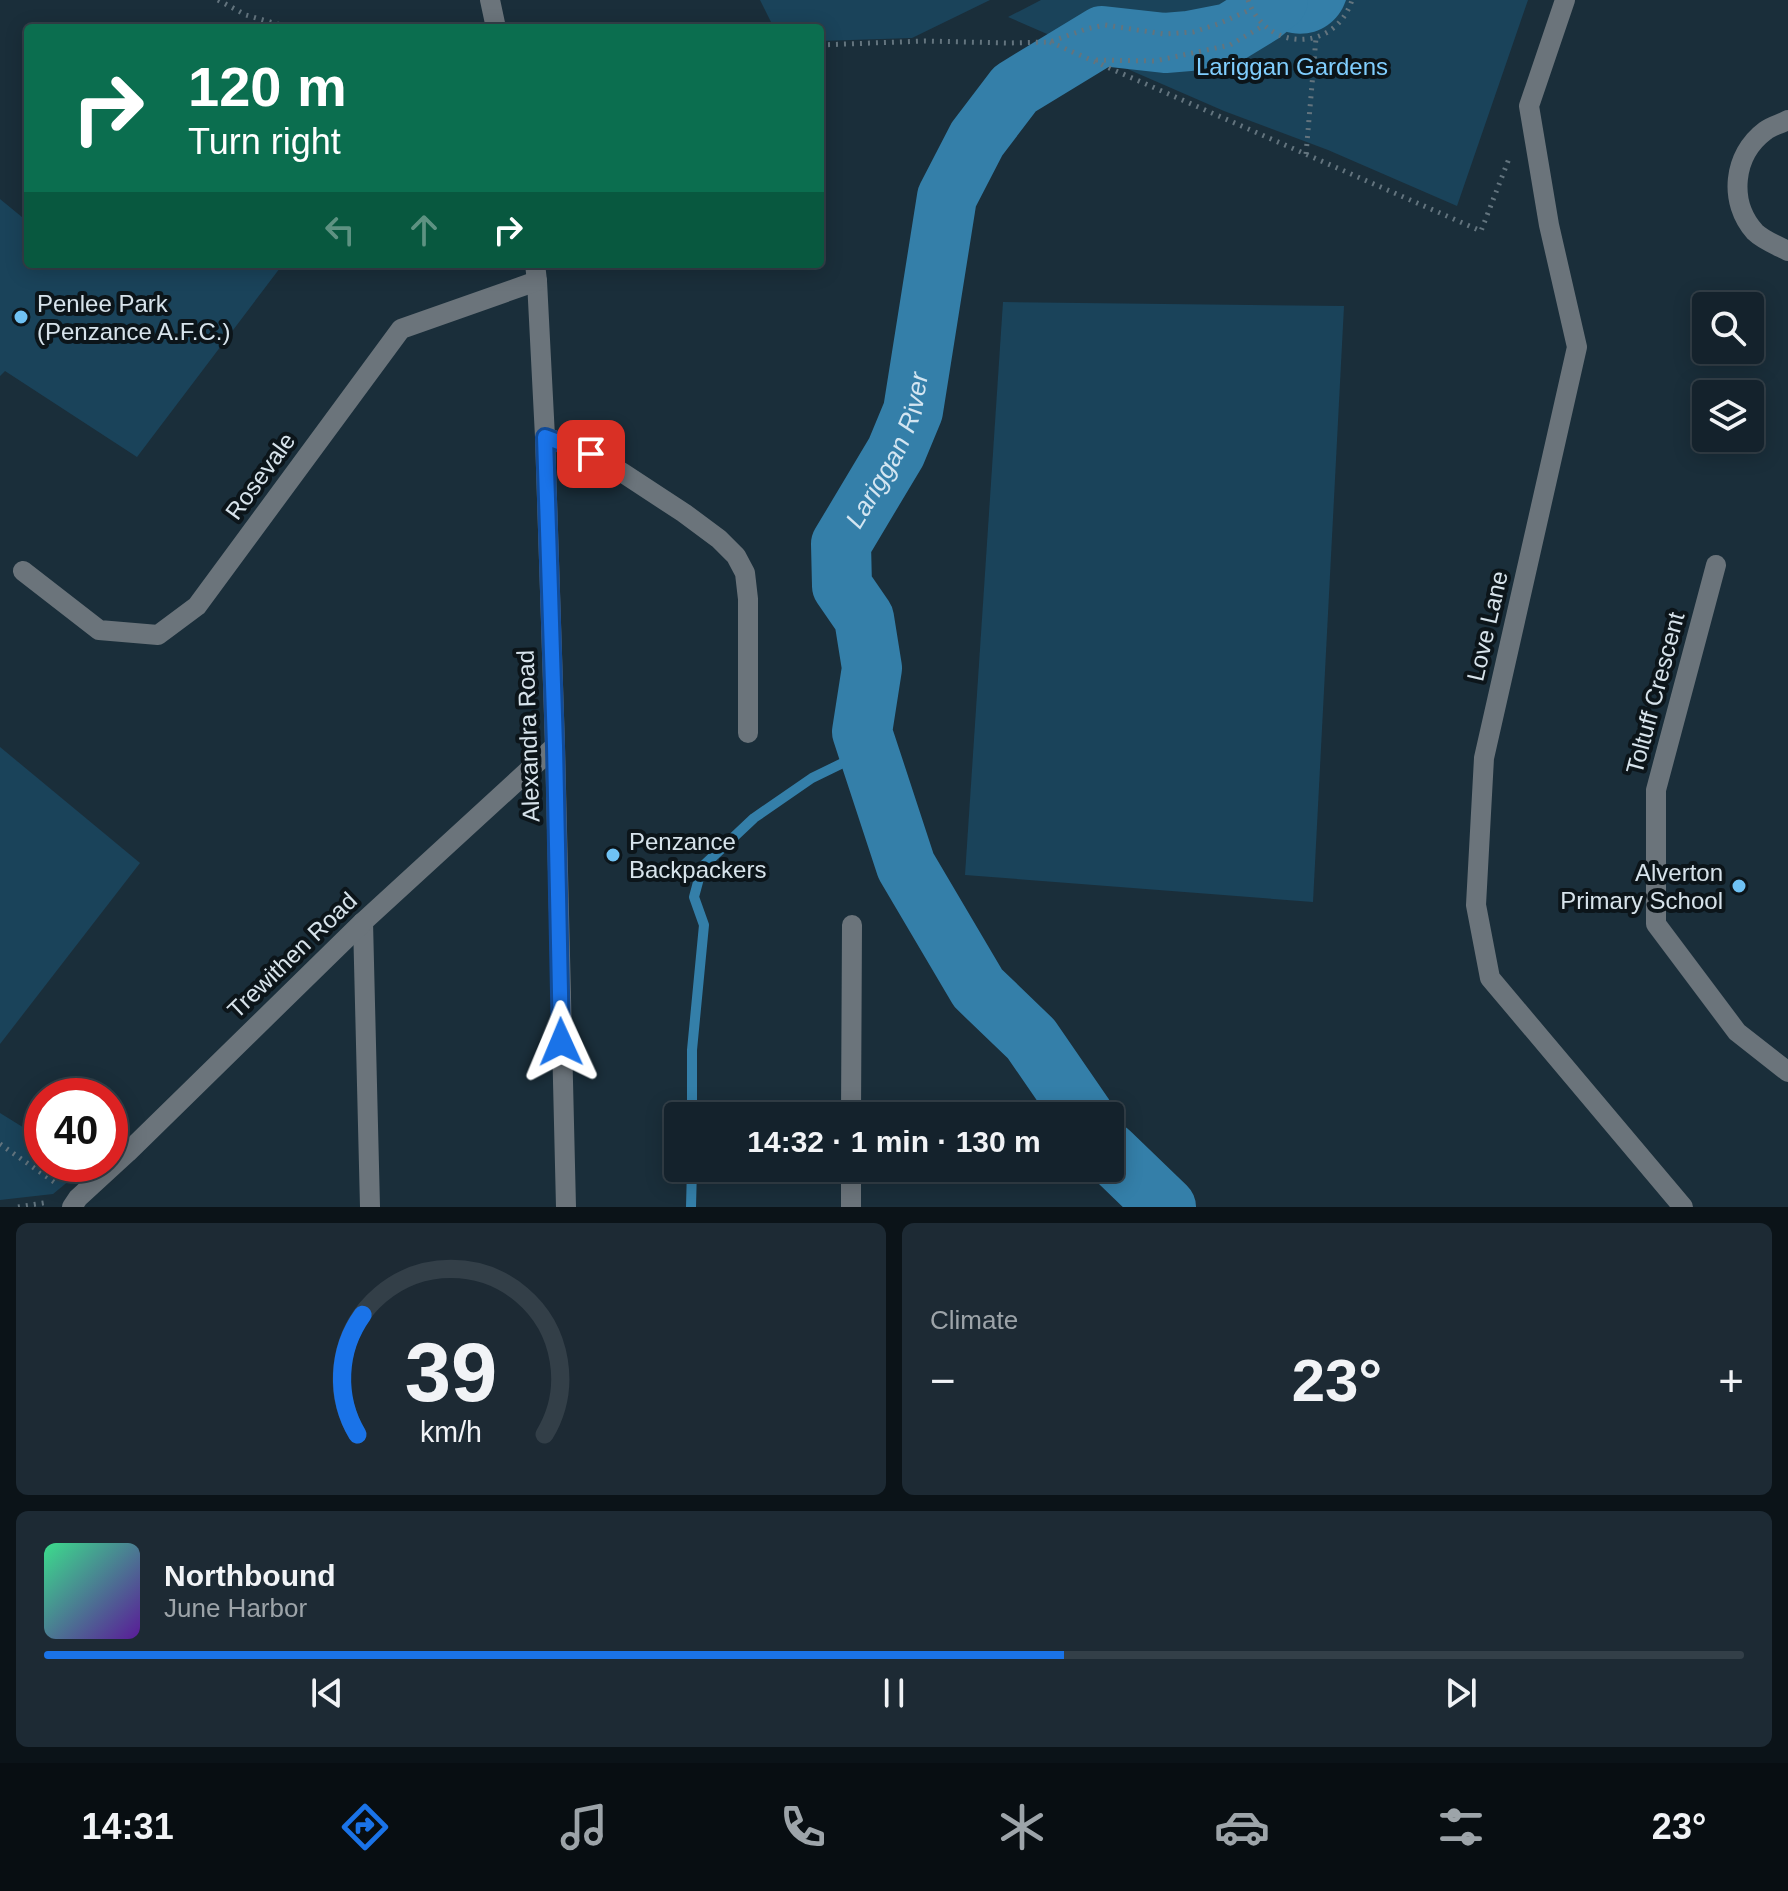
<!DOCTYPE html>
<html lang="en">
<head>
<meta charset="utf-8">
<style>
  body { margin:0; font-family:Helvetica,sans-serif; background:#1d2a34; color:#f1f3f6; height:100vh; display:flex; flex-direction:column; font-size:30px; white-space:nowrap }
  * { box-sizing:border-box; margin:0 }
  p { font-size:26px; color:#9da4a9 }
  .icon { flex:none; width:44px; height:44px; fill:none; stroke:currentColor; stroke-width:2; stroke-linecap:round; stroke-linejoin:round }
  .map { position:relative; height:1207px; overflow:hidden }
  .drawer { display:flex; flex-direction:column; gap:16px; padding:16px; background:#0b1318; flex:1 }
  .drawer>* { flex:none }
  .guide { position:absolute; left:24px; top:24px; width:800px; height:244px; border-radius:8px; box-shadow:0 4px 20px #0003,0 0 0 2px #333f48; background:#0b6e4f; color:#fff; overflow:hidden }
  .controls { position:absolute; left:1692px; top:292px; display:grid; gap:16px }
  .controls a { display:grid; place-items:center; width:72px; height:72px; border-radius:8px; background:#14222c; box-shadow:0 4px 20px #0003,0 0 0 2px #333f48; font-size:40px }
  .speed { position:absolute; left:24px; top:1078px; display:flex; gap:16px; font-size:40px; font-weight:700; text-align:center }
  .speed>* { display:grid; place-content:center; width:104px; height:104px; border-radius:50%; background:#14222c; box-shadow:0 4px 20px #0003,0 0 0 2px #333f48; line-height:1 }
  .speed .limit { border:12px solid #d22; background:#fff; color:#111 }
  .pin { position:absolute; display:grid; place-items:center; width:68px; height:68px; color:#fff; margin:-34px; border-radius:16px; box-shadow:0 4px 12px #0006 }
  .me { position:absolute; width:88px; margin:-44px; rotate:359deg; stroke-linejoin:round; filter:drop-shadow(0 0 6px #0008) }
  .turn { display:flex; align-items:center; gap:28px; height:168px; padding:0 32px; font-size:36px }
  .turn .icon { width:104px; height:104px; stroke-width:2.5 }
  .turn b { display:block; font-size:56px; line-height:68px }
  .lanes { display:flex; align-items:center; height:76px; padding:0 32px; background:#0003; justify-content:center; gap:40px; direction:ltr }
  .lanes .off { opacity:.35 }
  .big { font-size:60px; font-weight:600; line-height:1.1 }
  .drawer .card { flex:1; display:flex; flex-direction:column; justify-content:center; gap:12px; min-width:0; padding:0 28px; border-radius:12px; background:#1d2a34 }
  .drawer .dial { align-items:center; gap:0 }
  .dial svg { height:208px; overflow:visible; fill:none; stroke:#333f48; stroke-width:7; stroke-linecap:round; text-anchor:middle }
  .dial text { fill:#f1f3f6; stroke:none }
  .song { display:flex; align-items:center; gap:24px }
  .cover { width:96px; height:96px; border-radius:12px; background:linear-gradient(135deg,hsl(150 70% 55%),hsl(270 70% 35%)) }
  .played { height:8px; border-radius:4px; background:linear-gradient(90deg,#1a73e8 60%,#333f48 60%) }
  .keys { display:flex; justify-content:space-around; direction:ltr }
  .heat { display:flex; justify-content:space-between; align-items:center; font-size:44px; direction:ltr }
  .drawer .tiles { flex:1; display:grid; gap:16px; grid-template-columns:1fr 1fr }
  .card:last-child { grid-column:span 2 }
  .trip { position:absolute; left:664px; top:1102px; width:460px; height:80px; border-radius:8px; background:#14222c; box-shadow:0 4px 20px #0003,0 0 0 2px #333f48; font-weight:600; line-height:80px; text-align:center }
  .menu { display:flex; height:128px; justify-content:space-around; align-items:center; background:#080e12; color:#9da4a9 }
  .menu .icon { width:56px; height:56px }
  .menu .selected { color:#1a73e8 }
  .menu b { font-size:36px; color:#f1f3f6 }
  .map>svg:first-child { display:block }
</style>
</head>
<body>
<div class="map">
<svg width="1788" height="1207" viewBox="0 0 1788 1207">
  <rect width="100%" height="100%" fill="#1a2e3a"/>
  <g fill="#1a435a">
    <polygon points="760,0 990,0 912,38 820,41 820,28 774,28"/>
    <polygon points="1041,0 1528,0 1457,206 1328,150 1224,111 1008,17"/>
    <polygon points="0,199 28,222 28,264 283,264 137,457 5,371 0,376"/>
    <polygon points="1003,302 1344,306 1313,902 965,875"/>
    <polygon points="0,747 140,863 0,1044"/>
    <polygon points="0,1113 42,1139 42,1164 83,1164 87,1166 53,1194 0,1200"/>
  </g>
  <path fill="#347fa9" d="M 1255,0 L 1346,0 C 1331,45 1269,45 1255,0 Z"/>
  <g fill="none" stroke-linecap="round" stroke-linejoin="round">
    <g stroke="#347fa9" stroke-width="10">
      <polyline points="692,1116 692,1050 704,925 694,897 702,867 754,818 812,778 851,759 862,732"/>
      <polyline points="691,1207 692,1168"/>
    </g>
    <g stroke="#347fa9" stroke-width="60">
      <path id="s1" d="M 1084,1116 L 1031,1039 L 978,988 L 906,866 L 862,732 L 872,668 L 864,618 L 842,586 L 841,544 L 896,452 L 913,411 L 947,197 L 977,139 L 1015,89 L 1102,36 L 1165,43 L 1189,41 L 1230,33 L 1261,14 L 1278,0"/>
      <polyline points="1110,1153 1166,1207"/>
    </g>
    <g stroke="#63747e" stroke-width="5" stroke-dasharray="2 6" stroke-linecap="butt">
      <polyline points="218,0 246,15 291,28"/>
      <path d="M 1248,0 C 1266,52 1335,53 1352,0"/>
      <polyline points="1050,42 1481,231 1510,156"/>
      <polyline points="820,45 925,41 1008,43 1050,42 1086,29 1105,25 1164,34 1193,32 1218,24 1252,9"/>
      <polyline points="1096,60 1155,61 1230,45 1263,26"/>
      <polyline points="1306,154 1316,38"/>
      <polyline points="0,1144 57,1184"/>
      <polyline points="18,1207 49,1202"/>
    </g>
    <g stroke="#6b747b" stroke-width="20">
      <polyline points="490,0 496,28"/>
      <polyline points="1565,0 1529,106 1549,225 1577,347 1484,758 1476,905 1490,978 1683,1207"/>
      <path d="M 1788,120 C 1781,124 1771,126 1765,131 C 1733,155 1728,202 1755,232 C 1763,240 1778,246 1788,251"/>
      <polyline points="535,264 537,281 545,437 555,746 566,1207"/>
      <polyline points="545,437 591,454 623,473 684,513 719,539 736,556 745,573 748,599 748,733"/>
      <polyline points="1716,565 1656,790 1656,924 1737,1032 1788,1072"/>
      <polyline points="23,571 99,630 158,635 197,606 401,329 537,281"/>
      <polyline points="363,922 370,1207"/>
      <polyline points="851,1116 852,925"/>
      <polyline points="72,1207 78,1198 127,1153 363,922 555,746"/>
      <polyline points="851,1207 851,1168"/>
    </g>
  </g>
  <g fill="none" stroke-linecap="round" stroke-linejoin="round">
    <g stroke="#114b97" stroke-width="20">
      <polyline id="route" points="561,1042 555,746 545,437 591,454"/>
    </g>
    <use href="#route" stroke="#1a73e8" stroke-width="14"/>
  </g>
  <g fill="#6fc2f4" stroke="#0c151a" stroke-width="3">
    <circle cx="21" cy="317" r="8"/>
    <circle cx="613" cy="855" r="8"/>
    <circle cx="1739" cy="886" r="8"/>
  </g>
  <g text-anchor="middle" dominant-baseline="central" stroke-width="8" stroke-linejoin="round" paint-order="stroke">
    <g font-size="24" fill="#80cefe" stroke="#0c151a">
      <text x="1292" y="66">Lariggan Gardens</text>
    </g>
    <g font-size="24" fill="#d7e3eb" stroke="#0c151a" text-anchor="start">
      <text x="37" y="303">Penlee Park<tspan x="37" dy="28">(Penzance A.F.C.)</tspan></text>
      <text x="629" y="841">Penzance<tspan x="629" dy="28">Backpackers</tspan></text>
      <text x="1723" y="872" text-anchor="end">Alverton<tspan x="1723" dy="28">Primary School</tspan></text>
    </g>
    <g font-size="24" fill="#d7e3eb" stroke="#0c151a">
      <text transform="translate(260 476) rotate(-54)">Rosevale</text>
      <text transform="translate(1487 626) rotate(-77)">Love Lane</text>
      <text transform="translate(1655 693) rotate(-75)">Toltuff Crescent</text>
      <text transform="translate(528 736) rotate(-92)">Alexandra Road</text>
      <text transform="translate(292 955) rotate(-44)">Trewithen Road</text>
    </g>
    <g font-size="26" font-style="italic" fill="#d3e5f1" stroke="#0c151a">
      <text stroke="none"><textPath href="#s1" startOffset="752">Lariggan River</textPath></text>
    </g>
  </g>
</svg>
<div class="controls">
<a><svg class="icon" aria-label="search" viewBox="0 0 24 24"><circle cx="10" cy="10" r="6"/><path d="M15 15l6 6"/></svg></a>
<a><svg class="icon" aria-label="layers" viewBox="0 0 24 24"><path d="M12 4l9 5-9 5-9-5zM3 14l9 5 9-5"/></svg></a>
</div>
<div class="speed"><div class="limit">40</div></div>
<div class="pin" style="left:591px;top:454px;background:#d93025"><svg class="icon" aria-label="arrive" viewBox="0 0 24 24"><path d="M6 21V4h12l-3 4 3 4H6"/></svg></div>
<svg class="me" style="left:561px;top:1042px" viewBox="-20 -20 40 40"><path d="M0-17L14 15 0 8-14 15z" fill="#1a73e8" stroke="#fff" stroke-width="4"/></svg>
<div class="trip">14:32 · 1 min · 130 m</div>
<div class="guide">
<div class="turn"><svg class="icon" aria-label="right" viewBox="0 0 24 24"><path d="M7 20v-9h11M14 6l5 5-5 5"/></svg><div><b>120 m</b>Turn right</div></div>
<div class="lanes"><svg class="icon off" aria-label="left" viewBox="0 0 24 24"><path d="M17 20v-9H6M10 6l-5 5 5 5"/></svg><svg class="icon off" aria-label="ahead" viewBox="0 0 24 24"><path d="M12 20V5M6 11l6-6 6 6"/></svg><svg class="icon" aria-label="right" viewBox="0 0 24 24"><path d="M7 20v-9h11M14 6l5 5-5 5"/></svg></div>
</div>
</div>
<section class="drawer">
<div class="tiles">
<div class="card dial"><svg viewBox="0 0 100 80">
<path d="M14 69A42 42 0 1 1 86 69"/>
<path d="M14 69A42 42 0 0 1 16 23" stroke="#1a73e8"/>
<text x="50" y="56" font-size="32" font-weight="700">39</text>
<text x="50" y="72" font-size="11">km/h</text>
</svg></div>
<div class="card"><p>Climate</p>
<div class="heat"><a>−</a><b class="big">23°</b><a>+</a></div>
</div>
<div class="card">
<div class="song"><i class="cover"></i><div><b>Northbound</b><p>June Harbor</p></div></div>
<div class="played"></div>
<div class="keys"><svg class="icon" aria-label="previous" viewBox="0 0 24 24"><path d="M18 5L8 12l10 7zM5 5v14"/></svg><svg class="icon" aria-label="pause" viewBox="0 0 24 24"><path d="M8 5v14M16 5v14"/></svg><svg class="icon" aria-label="next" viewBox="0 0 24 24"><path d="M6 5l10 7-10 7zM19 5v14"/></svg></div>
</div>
</div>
</section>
<nav class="menu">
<b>14:31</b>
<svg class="icon selected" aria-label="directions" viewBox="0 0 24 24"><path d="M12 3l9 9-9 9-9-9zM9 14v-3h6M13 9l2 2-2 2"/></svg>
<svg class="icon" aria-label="music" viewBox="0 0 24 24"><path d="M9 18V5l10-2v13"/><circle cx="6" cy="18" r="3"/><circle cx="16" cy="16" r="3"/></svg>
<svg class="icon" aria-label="phone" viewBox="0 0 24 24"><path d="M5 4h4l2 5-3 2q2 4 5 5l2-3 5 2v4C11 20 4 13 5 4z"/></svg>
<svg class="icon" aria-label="climate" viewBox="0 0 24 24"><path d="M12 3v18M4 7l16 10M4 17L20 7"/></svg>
<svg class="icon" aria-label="car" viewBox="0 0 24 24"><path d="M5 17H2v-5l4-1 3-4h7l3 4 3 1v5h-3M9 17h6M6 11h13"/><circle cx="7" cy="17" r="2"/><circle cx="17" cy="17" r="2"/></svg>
<svg class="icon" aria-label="filters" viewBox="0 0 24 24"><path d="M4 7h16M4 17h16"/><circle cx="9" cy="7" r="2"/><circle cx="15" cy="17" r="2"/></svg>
<b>23°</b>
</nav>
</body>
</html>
